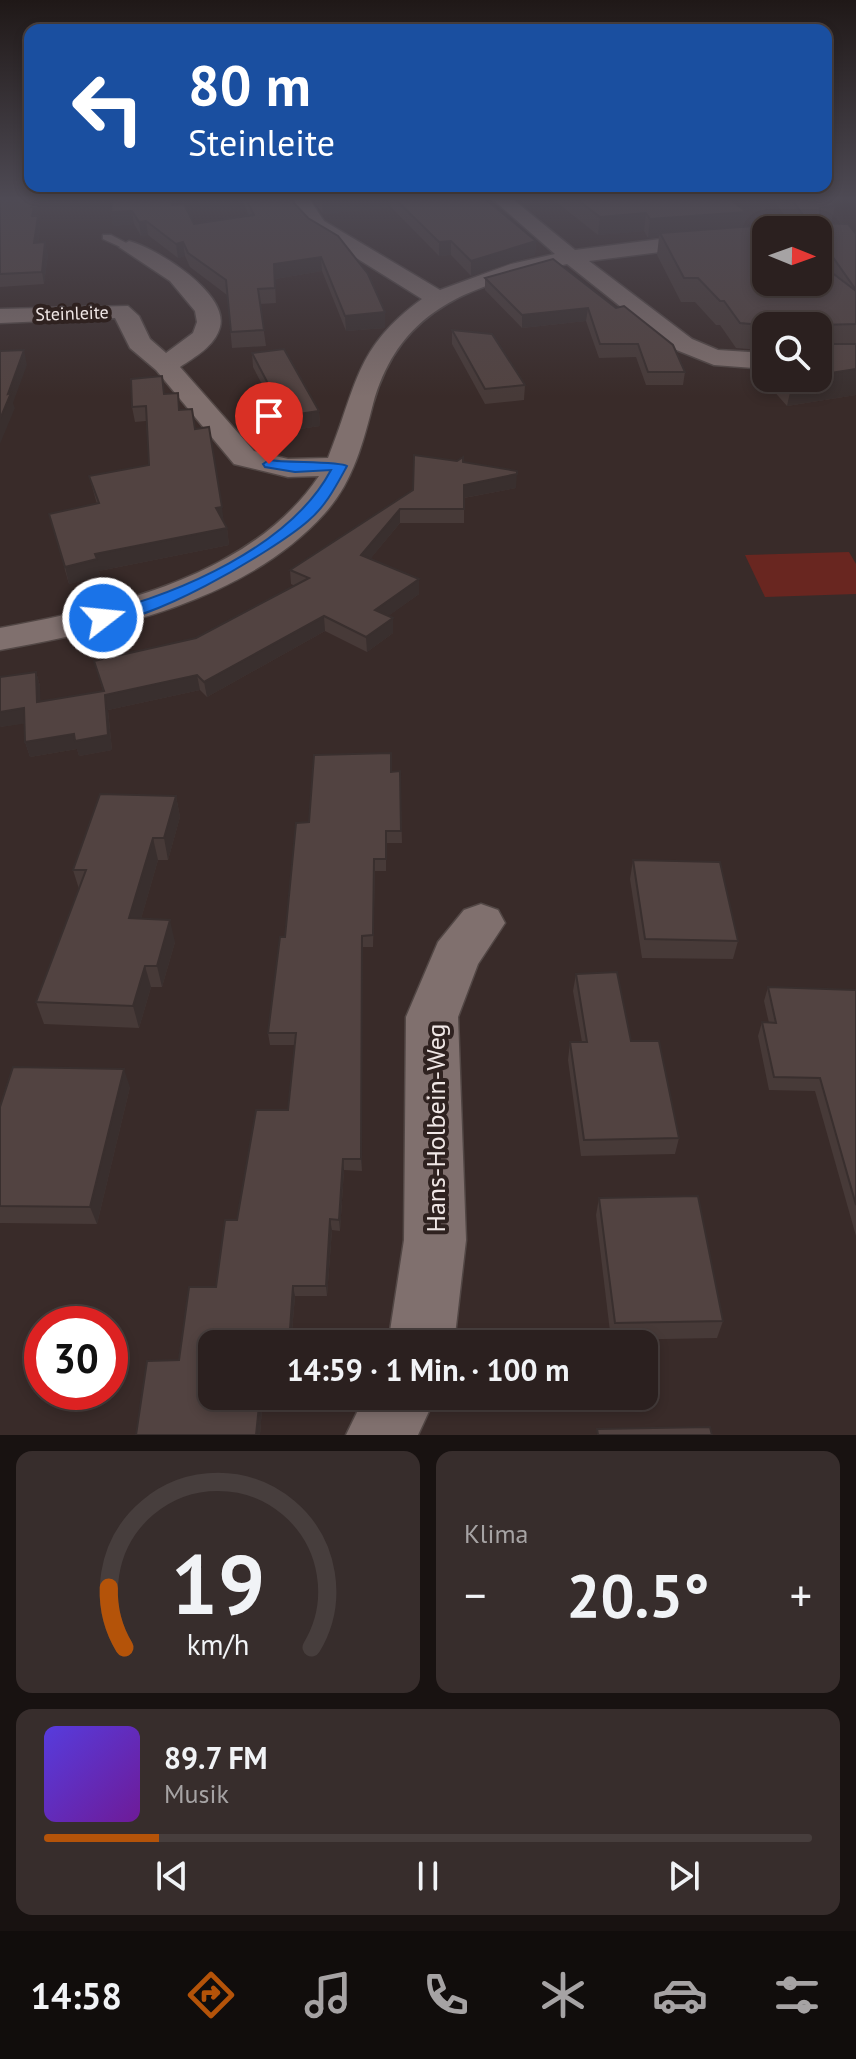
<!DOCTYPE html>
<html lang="de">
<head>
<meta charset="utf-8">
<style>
  body { margin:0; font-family:"PT Sans",sans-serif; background:#372d2c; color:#f1f3f6; height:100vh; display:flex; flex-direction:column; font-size:30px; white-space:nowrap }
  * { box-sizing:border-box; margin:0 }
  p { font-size:26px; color:#a6a3a4 }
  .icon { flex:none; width:44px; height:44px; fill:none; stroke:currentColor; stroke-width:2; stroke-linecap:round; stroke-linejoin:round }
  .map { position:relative; height:1435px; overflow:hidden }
  .panel { display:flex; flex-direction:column; gap:16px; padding:16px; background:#181211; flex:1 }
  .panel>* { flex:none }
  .top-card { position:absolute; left:24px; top:24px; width:808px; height:168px; border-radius:16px; box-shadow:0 4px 12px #0003,0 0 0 2px #473e3d; background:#1a4fa0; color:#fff; overflow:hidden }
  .needle { width:52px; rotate:91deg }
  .tools { position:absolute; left:752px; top:216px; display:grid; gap:16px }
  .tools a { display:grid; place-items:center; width:80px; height:80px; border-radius:16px; background:#2b201f; box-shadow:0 4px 12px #0003,0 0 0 2px #473e3d; font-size:40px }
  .speed { position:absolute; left:24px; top:1306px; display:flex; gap:16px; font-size:40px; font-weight:700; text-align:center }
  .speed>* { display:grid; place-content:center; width:104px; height:104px; border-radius:50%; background:#2b201f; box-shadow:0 4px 12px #0003,0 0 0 2px #473e3d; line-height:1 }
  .speed .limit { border:12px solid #d22; background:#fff; color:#111 }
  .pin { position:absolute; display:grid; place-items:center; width:68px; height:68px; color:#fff; margin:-82px -34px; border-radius:50% 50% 50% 0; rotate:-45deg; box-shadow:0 0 8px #0007 }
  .pin .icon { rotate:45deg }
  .me { position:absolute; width:88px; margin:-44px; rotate:74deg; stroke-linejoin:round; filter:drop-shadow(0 0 6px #0008) }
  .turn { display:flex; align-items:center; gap:28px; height:168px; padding:0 32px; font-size:36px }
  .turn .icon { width:104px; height:104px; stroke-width:2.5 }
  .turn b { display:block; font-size:56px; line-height:68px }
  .big { font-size:60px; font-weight:800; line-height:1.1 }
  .panel .card { flex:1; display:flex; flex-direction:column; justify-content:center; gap:12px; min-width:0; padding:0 28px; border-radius:16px; background:#372d2c }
  .panel .dial { align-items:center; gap:0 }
  .dial svg { height:208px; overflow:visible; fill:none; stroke:#473e3d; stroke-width:7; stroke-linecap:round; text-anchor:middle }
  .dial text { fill:#f1f3f6; stroke:none }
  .song { display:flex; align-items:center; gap:24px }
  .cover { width:96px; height:96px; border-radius:12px; background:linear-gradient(135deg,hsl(250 70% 55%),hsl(280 70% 35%)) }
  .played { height:8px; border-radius:4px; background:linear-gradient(90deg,#b45309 15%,#473e3d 15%) }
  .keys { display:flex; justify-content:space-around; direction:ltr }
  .heat { display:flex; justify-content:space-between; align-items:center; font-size:44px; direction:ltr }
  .panel .tiles { flex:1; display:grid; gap:16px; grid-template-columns:1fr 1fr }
  .card:last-child { grid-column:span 2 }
  .trip { position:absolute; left:198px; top:1330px; width:460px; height:80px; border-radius:16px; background:#2b201f; box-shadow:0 4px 12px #0003,0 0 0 2px #473e3d; font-weight:800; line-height:80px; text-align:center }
  .dock { display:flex; height:128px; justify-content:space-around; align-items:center; background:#110d0c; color:#a6a3a4 }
  .dock .icon { width:56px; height:56px }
  .dock .selected { color:#b45309 }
  .dock b { font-size:36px; color:#f1f3f6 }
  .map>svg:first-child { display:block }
</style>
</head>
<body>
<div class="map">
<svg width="856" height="1435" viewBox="0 0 856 1435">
  <rect width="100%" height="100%" fill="#392b29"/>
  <polygon fill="#692620" points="849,552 856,564 856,594 765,597 745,555"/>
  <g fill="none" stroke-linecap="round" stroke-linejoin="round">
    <g stroke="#524745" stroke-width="3">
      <polygon id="lane" points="103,235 111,235 134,247 125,249 103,239"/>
    </g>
    <g stroke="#524745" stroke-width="3">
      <g id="street">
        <path d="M 290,197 L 308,197 L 324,221 L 440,290 L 511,264 L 555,254 L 490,197 L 510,197 L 575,250 L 676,237 L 766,232 L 766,244 L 676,250 L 589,261 L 692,339 L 718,350 L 766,353 L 766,369 L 714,365 L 674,349 L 567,264 C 476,285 401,304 373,404 C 363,443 353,482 325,513 C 245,602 112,629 0,650 L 0,628 C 112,607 251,577 319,476 L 288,477 L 234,464 L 156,370 L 130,348 L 115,318 L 0,323 L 0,309 L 128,306 L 139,316 L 150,339 L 166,353 L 193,333 L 197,322 L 195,311 L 170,281 L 119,247 L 129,241 C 156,248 229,293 220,327 C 215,346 195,357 180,367 L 254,451 L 288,459 L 328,458 C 357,387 354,348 422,299 L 310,229 L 297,214 Z"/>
        <polygon points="481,904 498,910 505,923 478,964 458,1017 466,1240 454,1344 388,1344 404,1240 406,1017 438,942 464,910"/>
        <polygon points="365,1396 436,1396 418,1435 346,1435"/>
      </g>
    </g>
    <use href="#lane" fill="#80706e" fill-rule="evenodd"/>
    <use href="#street" fill="#80706e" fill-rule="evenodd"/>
  </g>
  <g fill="#473a38" fill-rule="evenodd">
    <polygon points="0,197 39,210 36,214 40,228 38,243 48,254 44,284 0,287"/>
    <polygon points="242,197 292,197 294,203 385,312 385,328 346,331 322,271 275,279 276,303 260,304 266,346 232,348 227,295 190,267 185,256 178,258 148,235 141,236 134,224 113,226 111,212 172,205 194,224 249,216 243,201"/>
    <polygon points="311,197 483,197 536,241 535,255 471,276 451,255 439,256 391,207 323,214"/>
    <path d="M 550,197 L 726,197 L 744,227 L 818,282 L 818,230 L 794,230 L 772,197 L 828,197 L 835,206 L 831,223 L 856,234 L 856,395 L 787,406 L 756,371 L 760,350 L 736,348 L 720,325 L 716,325 L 695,302 L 681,302 L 657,255 L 659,237 L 648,238 L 644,231 L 598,235 ZM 766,326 L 818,326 L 818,378 L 766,378 Z"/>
    <polygon points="553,259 685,372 683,385 646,385 636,357 599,358 586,321 522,328 485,290 485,278"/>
    <polygon points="452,330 525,385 524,400 485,404 452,344"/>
    <polygon points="252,353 319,411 320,426 286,431 253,367"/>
    <polygon points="165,394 180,410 195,429 224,522 227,528 229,545 99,571 100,576 69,584 49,514 97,504 89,476 149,465 146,421 135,422 132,407"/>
    <polygon points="463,462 516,488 464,498 464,523 400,523 370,559 419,579 419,594 388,616 393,618 393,633 367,652 325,631 207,697 200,690 108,710 112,750 79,756 77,749 30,757 25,742 25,723 0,727 36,672 40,686 40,702 103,691 94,661 196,638 295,586 291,584 290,570"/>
    <polygon points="391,753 391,772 400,771 402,843 386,843 386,871 375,871 373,947 362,947 362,1171 344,1170 340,1231 332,1230 327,1296 295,1296 291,1344 212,1344 212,1396 263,1396 260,1435 136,1435 147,1361 179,1360 189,1287 216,1287 225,1220 237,1220 256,1110 288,1110 295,1045 270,1045 268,1033 280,937 285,937 296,823 309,822 314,755"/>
    <polygon points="176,796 180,817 168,860 158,860 141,919 175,942 162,987 151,987 139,1028 44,1024 36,1002 79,889 73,870"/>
    <polygon points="633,860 738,941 733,959 642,958 630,879"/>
    <polygon points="576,974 631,1041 679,1138 675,1154 581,1156 568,1060 570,1042 582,1042 573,991"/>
    <polygon points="768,987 856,990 856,1236 815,1091 769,1090 758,1036 762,1022 769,1023 764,1001"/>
    <polygon points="130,1087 97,1224 0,1223 0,1107"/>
    <polygon points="599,1198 723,1321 717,1338 611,1340 596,1215"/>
  </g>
  <g fill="#392f2e">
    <polygon points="37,197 41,197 39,210 36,214 37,218 35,228 31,207"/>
    <polygon points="363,197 390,197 391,207 323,214 322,201"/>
    <polygon points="132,211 134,224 113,226 111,212"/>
    <polygon points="747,212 744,230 660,233 659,237 648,238 650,219"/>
    <polygon points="646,213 644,231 598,235 600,217"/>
    <polygon points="38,216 40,228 36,255 34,243"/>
    <polygon points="146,221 148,235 141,236 139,222"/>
    <polygon points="451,241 451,255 439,256 439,242"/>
    <polygon points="536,241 535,255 471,276 471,261"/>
    <polygon points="45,242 48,254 44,284 42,272"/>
    <polygon points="183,242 185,256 178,258 176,244"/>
    <polygon points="321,257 322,271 275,279 276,303 274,264"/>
    <polygon points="588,308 586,321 522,328 522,315"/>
    <polygon points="385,312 385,328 346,331 345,316"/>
    <polygon points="24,350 27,365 13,403 15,408 0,444 0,419 8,394"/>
    <polygon points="856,369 856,395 787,406 793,379 818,378 818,375"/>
    <polygon points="319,411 320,426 286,431 285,416"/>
    <polygon points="517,474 516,488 463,498 464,485"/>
    <polygon points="222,507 224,523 216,508"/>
    <polygon points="400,509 400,523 362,569 361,555"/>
    <polygon points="227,528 229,545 99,571 100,576 69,584 65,567 95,554"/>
    <polygon points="419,579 419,594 376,625 375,610"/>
    <polygon points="324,616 325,631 207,697 204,682"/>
    <polygon points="393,618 393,633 367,652 366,637"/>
    <polygon points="36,672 40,686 41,717 37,702"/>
    <polygon points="197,675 200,690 108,710 112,750 79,756 77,749 30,757 25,742 74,734 105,695"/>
    <polygon points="24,708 29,723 0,727 0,712"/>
    <polygon points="176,796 180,817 168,860 164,838"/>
    <polygon points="153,838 158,860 135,940 129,918"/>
    <polygon points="170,920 175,942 162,987 157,966"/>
    <polygon points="362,936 362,1171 361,1159"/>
    <polygon points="145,966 151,987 139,1028 133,1006"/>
    <polygon points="124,1069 130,1087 97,1224 90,1207"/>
    <polygon points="343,1159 344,1170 340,1231 339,1220"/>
    <polygon points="330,1219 332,1230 327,1296 326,1286"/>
    <polygon points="293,1286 295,1296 291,1344 289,1344"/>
    <polygon points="260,1396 263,1396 260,1435 256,1435"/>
  </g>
  <g fill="#524341" stroke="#392f2e" stroke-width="2">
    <polygon points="0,197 37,197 31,207 34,207 32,216 38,216 34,243 45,242 42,272 0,274"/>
    <polygon points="112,197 171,197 172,205 184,204 194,224 254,215 245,197 292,197 294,203 308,218 338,236 368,274 385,312 345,316 321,257 274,264 275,288 258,289 264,330 231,332 226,280 188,253 183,242 176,244 146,221 139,222 132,211 111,212"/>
    <polygon points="319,197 363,197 322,201"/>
    <polygon points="393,197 483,197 536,241 471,261 451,241 439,242"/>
    <polygon points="574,197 726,197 747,212 650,219 646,213 600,217"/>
    <polygon points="790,197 828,197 835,206 820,207 820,223 848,224 856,234 856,290 818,236 818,230 814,230"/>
    <polygon points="769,225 775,230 766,230 766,282 818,282 818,262 856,291 856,324 821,325 822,344 856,344 856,369 818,375 818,326 773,326 740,323 724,301 720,301 698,278 684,278 660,233"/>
    <polygon points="553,259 616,308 624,306 673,345 685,372 648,372 638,344 600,344 588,308 522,315 485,278"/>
    <polygon points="452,330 492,334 525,385 485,389"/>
    <polygon points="284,349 319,411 285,416 252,353"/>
    <polygon points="24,350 8,394 11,393 0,419 0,351"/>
    <polygon points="162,376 164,394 178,393 179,410 192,409 195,429 209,427 222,507 216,508 227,528 95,554 97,559 65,567 49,514 99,503 89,476 149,465 146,406 132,407 131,379"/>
    <polygon points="414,455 457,461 463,457 463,462 517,471 517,474 464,485 464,509 400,509 361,555 419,579 375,610 393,618 366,637 324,616 204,682 197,675 105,695 108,735 75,741 74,734 25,742 24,708 0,712 0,677 36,672 37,702 104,691 94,661 196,638 309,578 290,570 413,490"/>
    <polygon points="391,753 391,772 400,771 401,831 386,831 386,859 374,859 373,935 362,936 361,1159 343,1159 339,1220 330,1219 326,1286 293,1286 289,1344 212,1344 212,1396 260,1396 256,1435 136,1435 147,1361 179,1360 189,1287 216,1287 225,1220 237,1220 256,1110 288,1110 296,1033 268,1033 280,937 285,937 296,823 309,822 314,755"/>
    <polygon points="100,794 176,796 164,838 153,838 129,918 170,920 157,966 145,966 133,1006 36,1002 86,870 73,870"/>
    <polygon points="633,860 720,862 738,941 645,939"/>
    <polygon points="617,972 631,1041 659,1041 679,1138 584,1140 570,1042 587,1042 576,974"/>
    <polygon points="768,987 856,990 856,1205 820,1078 774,1077 762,1022 776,1023"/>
    <polygon points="13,1067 124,1069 90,1207 0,1206 0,1107"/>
    <polygon points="698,1196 723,1321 615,1323 599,1198"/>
    <polygon points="710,1427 712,1435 598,1435 597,1429"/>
  </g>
  <linearGradient id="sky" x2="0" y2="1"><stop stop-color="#1f1817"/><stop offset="0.5" stop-color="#4e4a54"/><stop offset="1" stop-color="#4e4a54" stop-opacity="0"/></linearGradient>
  <rect width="856" height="397" fill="url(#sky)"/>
  <path fill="#1a73e8" stroke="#114b97" stroke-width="2" d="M 269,460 C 285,463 340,461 347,466 C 336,486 326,506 308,521 C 275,550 139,631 97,621 L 97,614 C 178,594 290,547 331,470 L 295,472 L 265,467 L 263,464 Z"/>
  <g text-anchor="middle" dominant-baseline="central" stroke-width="8" stroke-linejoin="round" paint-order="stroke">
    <g font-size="18" fill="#f0e7e6" stroke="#2f2220">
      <text transform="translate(72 313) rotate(-2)">Steinleite</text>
    </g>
    <g font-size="26" fill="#f0e7e6" stroke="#2f2220">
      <text transform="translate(435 1128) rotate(-90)">Hans-Holbein-Weg</text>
    </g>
  </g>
</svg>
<div class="tools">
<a><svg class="needle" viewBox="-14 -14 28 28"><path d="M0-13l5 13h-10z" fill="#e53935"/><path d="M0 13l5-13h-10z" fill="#a6a3a4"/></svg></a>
<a><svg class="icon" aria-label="search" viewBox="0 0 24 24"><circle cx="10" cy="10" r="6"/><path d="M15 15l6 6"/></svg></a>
</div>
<div class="speed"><div class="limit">30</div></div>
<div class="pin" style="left:269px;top:464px;background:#d93025"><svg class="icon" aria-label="arrive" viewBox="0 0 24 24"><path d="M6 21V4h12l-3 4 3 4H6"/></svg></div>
<svg class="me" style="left:103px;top:618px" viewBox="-20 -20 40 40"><circle r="17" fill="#1a73e8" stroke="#fff" stroke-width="3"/><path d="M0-11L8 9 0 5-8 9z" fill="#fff"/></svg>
<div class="trip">14:59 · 1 Min. · 100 m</div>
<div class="top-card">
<div class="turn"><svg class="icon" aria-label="left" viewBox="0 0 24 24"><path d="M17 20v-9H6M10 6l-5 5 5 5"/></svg><div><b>80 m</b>Steinleite</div></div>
</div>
</div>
<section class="panel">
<div class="tiles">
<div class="card dial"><svg viewBox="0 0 100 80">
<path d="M14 69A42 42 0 1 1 86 69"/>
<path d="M14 69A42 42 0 0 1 8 46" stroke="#b45309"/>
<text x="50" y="56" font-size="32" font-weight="700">19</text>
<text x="50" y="72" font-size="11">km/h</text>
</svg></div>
<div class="card"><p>Klima</p>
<div class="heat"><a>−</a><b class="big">20.5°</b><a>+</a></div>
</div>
<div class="card">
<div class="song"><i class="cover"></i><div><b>89.7 FM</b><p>Musik</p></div></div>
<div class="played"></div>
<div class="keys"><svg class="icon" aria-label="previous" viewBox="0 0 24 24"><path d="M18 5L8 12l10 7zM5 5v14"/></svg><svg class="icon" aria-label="pause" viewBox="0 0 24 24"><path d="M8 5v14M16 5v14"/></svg><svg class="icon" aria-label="next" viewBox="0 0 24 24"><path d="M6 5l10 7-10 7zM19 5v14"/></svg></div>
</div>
</div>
</section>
<nav class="dock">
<b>14:58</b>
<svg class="icon selected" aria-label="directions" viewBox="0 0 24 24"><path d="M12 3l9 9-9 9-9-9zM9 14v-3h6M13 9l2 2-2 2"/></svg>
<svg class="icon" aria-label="music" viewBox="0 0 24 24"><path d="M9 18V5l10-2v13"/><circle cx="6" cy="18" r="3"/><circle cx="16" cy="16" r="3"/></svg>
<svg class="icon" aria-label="phone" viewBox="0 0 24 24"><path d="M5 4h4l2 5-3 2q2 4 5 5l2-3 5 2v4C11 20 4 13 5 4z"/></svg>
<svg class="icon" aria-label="climate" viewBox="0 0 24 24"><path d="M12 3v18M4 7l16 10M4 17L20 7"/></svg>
<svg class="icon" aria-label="car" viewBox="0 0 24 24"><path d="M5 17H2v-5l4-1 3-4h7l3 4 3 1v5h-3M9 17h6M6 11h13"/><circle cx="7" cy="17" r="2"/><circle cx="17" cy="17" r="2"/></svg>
<svg class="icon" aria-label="filters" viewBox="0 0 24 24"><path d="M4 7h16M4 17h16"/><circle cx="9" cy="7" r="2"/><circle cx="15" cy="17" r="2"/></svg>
</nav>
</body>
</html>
